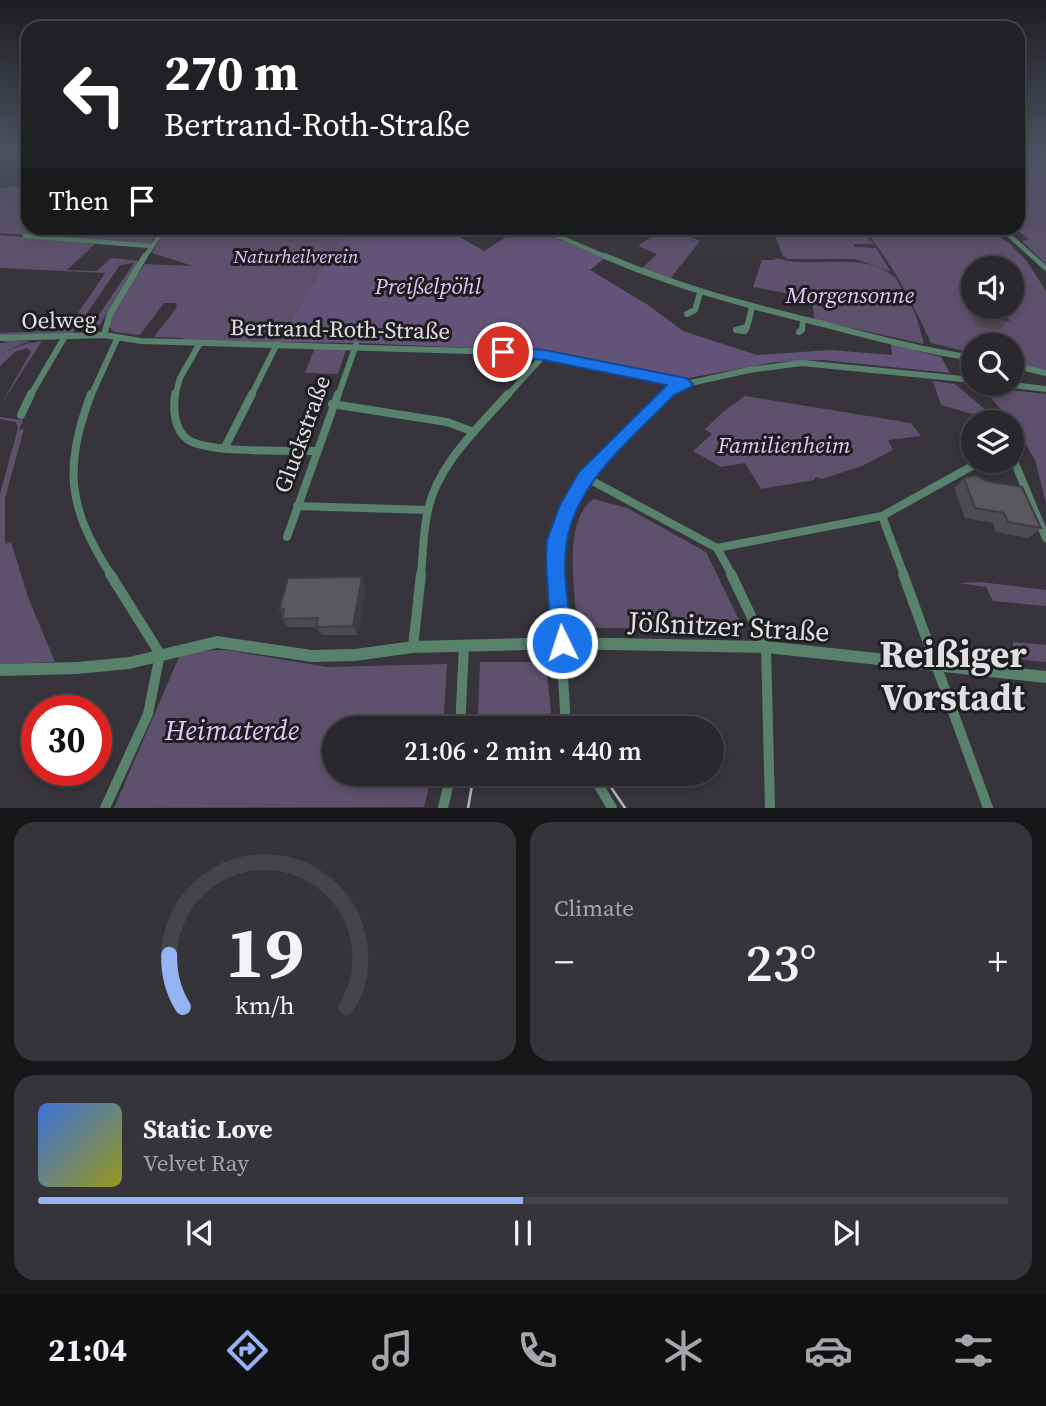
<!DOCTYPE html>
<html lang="en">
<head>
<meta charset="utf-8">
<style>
  body { margin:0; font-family:"Source Serif 4",serif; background:#353438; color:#f1f3f6; height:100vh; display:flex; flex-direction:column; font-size:26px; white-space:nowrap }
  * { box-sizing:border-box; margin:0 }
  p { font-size:23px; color:#a5a6a9 }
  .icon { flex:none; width:38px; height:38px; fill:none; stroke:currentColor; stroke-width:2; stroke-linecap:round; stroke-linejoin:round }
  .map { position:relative; height:808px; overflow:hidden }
  .sheet { display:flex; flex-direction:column; gap:14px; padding:14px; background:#171618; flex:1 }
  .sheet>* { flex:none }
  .hud { position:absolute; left:21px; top:21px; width:1004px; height:214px; border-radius:21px; box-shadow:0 4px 10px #0003,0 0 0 2px #454448; background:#202124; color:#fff; overflow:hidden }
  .buttons { position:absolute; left:961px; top:256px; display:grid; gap:14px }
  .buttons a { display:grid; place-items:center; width:63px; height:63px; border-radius:50%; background:#29282c; box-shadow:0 4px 10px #0003,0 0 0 2px #454448; font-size:35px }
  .speed { position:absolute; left:21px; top:695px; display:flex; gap:14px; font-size:35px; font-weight:700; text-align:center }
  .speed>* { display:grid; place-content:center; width:91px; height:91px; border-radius:50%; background:#29282c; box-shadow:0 4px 10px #0003,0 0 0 2px #454448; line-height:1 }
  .speed .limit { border:10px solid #d22; background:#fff; color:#111 }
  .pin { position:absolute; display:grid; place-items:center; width:60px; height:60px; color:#fff; margin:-30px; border:4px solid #fff; border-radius:50%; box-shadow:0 2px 7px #0007 }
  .me { position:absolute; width:77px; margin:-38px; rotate:356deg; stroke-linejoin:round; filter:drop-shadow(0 0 5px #0008) }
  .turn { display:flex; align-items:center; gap:24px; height:147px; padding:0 28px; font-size:32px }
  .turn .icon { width:91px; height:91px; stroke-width:2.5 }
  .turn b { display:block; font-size:49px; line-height:60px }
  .then { display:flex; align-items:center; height:66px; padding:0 28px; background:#0003; gap:14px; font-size:26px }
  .big { font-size:52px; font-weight:600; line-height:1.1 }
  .sheet .widget { flex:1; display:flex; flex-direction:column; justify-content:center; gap:10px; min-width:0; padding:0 24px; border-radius:21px; background:#353438 }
  .sheet .dial { align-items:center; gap:0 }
  .dial svg { height:182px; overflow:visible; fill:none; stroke:#454448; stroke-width:7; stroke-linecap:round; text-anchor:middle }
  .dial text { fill:#f1f3f6; stroke:none }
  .song { display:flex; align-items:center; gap:21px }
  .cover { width:84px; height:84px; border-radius:10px; background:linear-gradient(135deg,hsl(220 70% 55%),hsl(60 70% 35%)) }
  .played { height:7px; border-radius:4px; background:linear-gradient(90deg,#95b2f1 50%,#454448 50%) }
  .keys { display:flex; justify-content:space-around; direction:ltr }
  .heat { display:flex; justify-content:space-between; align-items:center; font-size:38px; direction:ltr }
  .sheet .tiles { flex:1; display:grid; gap:14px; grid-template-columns:1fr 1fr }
  .widget:last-child { grid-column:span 2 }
  .trip { position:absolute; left:322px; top:716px; width:402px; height:70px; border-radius:35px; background:#29282c; box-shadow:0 4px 10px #0003,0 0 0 2px #454448; font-weight:600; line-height:70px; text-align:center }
  .dock { display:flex; height:112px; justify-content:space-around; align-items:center; background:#101012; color:#a5a6a9 }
  .dock .icon { width:49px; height:49px }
  .dock .active { color:#95b2f1 }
  .dock b { font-size:32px; color:#f1f3f6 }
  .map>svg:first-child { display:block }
</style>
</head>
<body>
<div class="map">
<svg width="1046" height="808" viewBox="0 0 1046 808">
  <rect width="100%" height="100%" fill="#37353b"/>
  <g fill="#5e516e" fill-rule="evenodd">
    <polygon points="1019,151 1046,151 1046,264 1023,242 1022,241 1029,239 1014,228 1018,228"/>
    <polygon points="28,184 25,202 28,194 28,228 160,230 149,246 0,233 0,188"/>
    <polygon points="168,228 346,228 278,342 182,341 183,338 154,337 177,307 176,303 164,303 140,335 114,332 107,325 115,306 145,264 193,266 152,253"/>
    <polygon points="663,228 671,228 700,241 669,280 641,269 657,254 638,246"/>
    <polygon points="772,228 855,228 862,231 874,244 854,244 855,247 876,248 891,272 855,259 787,259 783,256"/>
    <path d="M 863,228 L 986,228 L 1009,243 L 1026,260 L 1046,291 L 1046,370 L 1028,367 L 1012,358 L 1012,345 L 973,345 L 973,353 L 931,343 C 912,301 892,263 863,228 ZM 973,268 L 1012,268 L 1012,306 L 973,306 Z"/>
    <path d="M 0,235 L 95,244 L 67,270 L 97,271 L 111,258 L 142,261 L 94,333 L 86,334 L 134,263 L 120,265 L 72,335 L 0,337 L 0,333 C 73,330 65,333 105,273 L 0,268 Z"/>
    <path d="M 775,258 C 815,270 860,249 896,278 L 916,315 L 924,344 L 815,320 L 811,298 L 753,287 L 762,260 L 775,260 Z"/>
    <polygon points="0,340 29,341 1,353 28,343 42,341 0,406 31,352 27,348 15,352 0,366 0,343 8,342"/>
    <polygon points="315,347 346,350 338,374 305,373"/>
    <polygon points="933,381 955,384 1000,422 941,405"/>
    <polygon points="981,387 1046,394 1046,503 1035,460 1012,422"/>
    <polygon points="745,396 911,423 921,436 888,440 893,450 862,466 822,479 816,477 814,480 761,489 745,463 721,467 693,451 712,434 705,429 724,411"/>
    <polygon points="0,417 23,420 19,430 24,429 5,498 5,544 11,542 28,597 55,662 0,664 0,494 18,428 16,422 0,419"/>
    <path d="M 594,499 L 627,508 L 706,552 L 743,628 L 582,628 L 577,623 C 575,591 562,519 594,499 Z"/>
    <polygon points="980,582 1046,590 1046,606 993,601 986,587 958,583"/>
    <polygon points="1013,642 1046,645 1046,662 990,657 986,646 1013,648"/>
    <polygon points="226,650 327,667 447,664 443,728 334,728 334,774 432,774 424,807 114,808 179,657 195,651"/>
    <polygon points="480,662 542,662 546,664 551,713 549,716 478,714"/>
  </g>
  <polygon fill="#655479" points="346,228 450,228 448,230 484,251 520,228 531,228 605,258 590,270 648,305 683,331 757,355 830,350 892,355 891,344 941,357 950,373 823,360 776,362 677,380 546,351 358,343 278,342"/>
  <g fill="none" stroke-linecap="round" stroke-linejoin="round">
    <g stroke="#59826d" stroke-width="4.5">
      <polyline points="539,228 609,258"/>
      <polyline points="25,236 151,246"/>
      <polyline points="144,258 165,228"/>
    </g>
    <g stroke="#59826d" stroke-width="6">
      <path d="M 605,256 C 674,286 742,304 815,322 C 868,336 920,350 973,358"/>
      <polyline points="687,314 695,310 700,293"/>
      <path d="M 747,327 L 736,330 L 745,331 C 749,323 750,315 752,307"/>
      <polyline points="799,332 802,330 803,320"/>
      <polyline points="104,335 110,314 145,256"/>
      <polyline points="0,338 104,335 141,341 503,352 544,355 686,384"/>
      <polyline points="1012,365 1046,373"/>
      <polyline points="996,383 1046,389"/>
      <polyline points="30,396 64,338"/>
      <polyline points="91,396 117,339"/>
      <polyline points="175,396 180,378 200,343"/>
      <polyline points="251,396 277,344"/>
      <polyline points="338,396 356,345"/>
      <polyline points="507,396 544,355"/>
      <polyline points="664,396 686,384 749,370 802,363 973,380"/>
    </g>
    <g stroke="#59826d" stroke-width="8">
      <path d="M 91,394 C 63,469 68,508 111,575"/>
      <path d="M 175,394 C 173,409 174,429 187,439 C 207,454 289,450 316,451"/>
      <polyline points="332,404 447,422 474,432"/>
      <polyline points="21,415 31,394"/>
      <polyline points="225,447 252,394"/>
      <polyline points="1012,456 1046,538"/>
      <polyline points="585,477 717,548 732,575"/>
      <polyline points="297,506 428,510"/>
      <polyline points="882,516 904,575"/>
      <polyline points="287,537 338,394"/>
      <polyline points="717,548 882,516 983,460"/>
      <path d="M 421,575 C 423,554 423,531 428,510 C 438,464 478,428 508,394"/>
      <path d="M 557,575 C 552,492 613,448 666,394"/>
    </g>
    <g stroke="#59826d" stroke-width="10">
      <polyline points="557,574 566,728"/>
      <polyline points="731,574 766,647 770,808"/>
      <polyline points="903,574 988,808"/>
      <polyline points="413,647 421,574"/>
      <polyline points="460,728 464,645"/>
      <polyline points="592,774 612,808"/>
      <polyline points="105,808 148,714 160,654 110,574"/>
      <polyline points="443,808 451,774"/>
    </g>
    <g fill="#59826d" fill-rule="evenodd">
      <polygon points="998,228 1004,228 1046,265 1046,271 1044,270"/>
      <polygon points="217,636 312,650 355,649 413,641 562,637 766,641 1046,671 1046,683 766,653 562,649 413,653 355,661 312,662 217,648 129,669 77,674 0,676 0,664 77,662 129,657"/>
    </g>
    <g stroke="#b7b5ba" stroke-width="2.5">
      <polyline points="516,728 552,728"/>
      <polyline points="602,774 625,808"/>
      <polyline points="468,808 474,774"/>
    </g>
  </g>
  <g fill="#4d4b50">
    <polygon points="976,306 1001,306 1008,320 1000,330 977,327 971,314"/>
    <polygon points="964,478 1041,528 1028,538 996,532 993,523 965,518 954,488"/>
    <polygon points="366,586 358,635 322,635 316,627 288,627 282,619 283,614 279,610"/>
  </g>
  <polygon fill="#3f3d41" points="362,577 366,586 358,635 353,626"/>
  <g fill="#5a575d" stroke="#3f3d41" stroke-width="2">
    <polygon points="980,306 1001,306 1008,320 985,316"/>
    <polygon points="976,475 986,481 1022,487 1041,528 1008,522 1004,513 975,508 964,478"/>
    <polygon points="362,577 353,626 316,627 318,618 282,619 284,609 279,610 288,578"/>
  </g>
  <linearGradient id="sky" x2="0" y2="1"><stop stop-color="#1e1d20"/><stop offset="0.57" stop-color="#4d5160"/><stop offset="1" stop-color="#4d5160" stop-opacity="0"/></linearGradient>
  <rect width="1046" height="264" fill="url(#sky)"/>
  <path fill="#1a73e8" stroke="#114b97" stroke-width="2" d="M 503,347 L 544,350 L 686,378 L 693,384 L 691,387 L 674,395 C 634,437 577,480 567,541 C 561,573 570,611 573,643 L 570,651 L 562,654 L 554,651 L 551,643 L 546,559 L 547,540 L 560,505 L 579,472 L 667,385 L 544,360 L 497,355 L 495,352 L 497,348 Z"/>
  <g text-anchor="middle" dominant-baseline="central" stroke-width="6" stroke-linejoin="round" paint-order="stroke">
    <g font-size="19" font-style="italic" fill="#dfc9fc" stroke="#1e1d20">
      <text x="296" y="256">Naturheilverein</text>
    </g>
    <g font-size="23" font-style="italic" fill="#dfc9fc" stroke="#1e1d20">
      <text x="428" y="286">Preißelpöhl</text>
      <text x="850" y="295">Morgensonne</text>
      <text x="784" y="445">Familienheim</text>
    </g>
    <g font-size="23" fill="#e0dee2" stroke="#1e1d20">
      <text transform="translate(59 320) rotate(-1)">Oelweg</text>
      <text transform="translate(340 329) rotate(1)">Bertrand-Roth-Straße</text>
      <text transform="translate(302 434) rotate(-70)">Gluckstraße</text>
    </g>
    <g font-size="28" fill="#e0dee2" stroke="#1e1d20">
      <text transform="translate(729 626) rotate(3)">Jößnitzer Straße</text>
    </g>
    <g font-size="28" font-style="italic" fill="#dfc9fc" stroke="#1e1d20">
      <text x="232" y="730">Heimaterde</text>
    </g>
    <g font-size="37" font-weight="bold" fill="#e0dee2" stroke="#1e1d20">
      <text x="953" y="654">Reißiger<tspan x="953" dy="43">Vorstadt</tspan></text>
    </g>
  </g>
</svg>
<div class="buttons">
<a><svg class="icon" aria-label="sound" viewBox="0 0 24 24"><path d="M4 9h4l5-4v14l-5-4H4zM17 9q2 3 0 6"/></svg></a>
<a><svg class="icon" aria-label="search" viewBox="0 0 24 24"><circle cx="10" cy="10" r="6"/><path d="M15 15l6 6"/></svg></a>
<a><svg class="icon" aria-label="layers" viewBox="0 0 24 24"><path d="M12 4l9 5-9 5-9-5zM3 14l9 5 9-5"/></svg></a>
</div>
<div class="speed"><div class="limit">30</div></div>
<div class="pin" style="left:503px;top:352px;background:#d93025"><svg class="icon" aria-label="arrive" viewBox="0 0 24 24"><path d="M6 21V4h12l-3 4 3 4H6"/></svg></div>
<svg class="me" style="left:562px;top:643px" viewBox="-20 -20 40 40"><circle r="17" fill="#1a73e8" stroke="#fff" stroke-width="3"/><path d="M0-11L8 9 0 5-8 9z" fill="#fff"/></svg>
<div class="trip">21:06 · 2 min · 440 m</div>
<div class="hud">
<div class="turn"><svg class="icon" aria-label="left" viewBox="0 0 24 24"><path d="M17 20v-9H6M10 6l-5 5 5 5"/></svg><div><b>270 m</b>Bertrand-Roth-Straße</div></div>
<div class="then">Then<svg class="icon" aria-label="arrive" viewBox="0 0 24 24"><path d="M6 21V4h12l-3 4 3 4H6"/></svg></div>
</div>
</div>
<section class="sheet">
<div class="tiles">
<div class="widget dial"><svg viewBox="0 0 100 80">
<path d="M14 69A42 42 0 1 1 86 69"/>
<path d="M14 69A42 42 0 0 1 8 46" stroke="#95b2f1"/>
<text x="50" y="56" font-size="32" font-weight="700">19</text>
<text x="50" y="72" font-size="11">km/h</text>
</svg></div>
<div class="widget"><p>Climate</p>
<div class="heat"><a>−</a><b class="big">23°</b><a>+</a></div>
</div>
<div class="widget">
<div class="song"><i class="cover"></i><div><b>Static Love</b><p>Velvet Ray</p></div></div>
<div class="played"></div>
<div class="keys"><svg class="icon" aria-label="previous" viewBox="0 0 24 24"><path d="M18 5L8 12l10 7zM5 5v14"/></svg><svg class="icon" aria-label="pause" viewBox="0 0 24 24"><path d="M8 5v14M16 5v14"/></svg><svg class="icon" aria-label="next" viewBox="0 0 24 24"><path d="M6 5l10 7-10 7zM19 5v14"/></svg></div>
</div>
</div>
</section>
<nav class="dock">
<b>21:04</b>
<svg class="icon active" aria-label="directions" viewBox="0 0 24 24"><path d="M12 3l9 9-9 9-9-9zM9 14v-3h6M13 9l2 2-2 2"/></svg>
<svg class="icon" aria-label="music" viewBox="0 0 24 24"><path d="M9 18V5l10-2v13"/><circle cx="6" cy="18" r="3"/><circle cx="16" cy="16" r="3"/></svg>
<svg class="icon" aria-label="phone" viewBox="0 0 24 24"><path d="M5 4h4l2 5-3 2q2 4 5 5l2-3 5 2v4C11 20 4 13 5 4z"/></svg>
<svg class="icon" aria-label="climate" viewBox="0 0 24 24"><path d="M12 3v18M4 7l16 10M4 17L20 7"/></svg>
<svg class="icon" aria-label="car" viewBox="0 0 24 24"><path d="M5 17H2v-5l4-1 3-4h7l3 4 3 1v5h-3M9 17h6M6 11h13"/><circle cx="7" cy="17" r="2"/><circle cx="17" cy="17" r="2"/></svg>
<svg class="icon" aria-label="filters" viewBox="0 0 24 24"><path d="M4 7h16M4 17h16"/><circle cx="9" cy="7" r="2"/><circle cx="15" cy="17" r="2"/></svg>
</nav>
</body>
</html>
